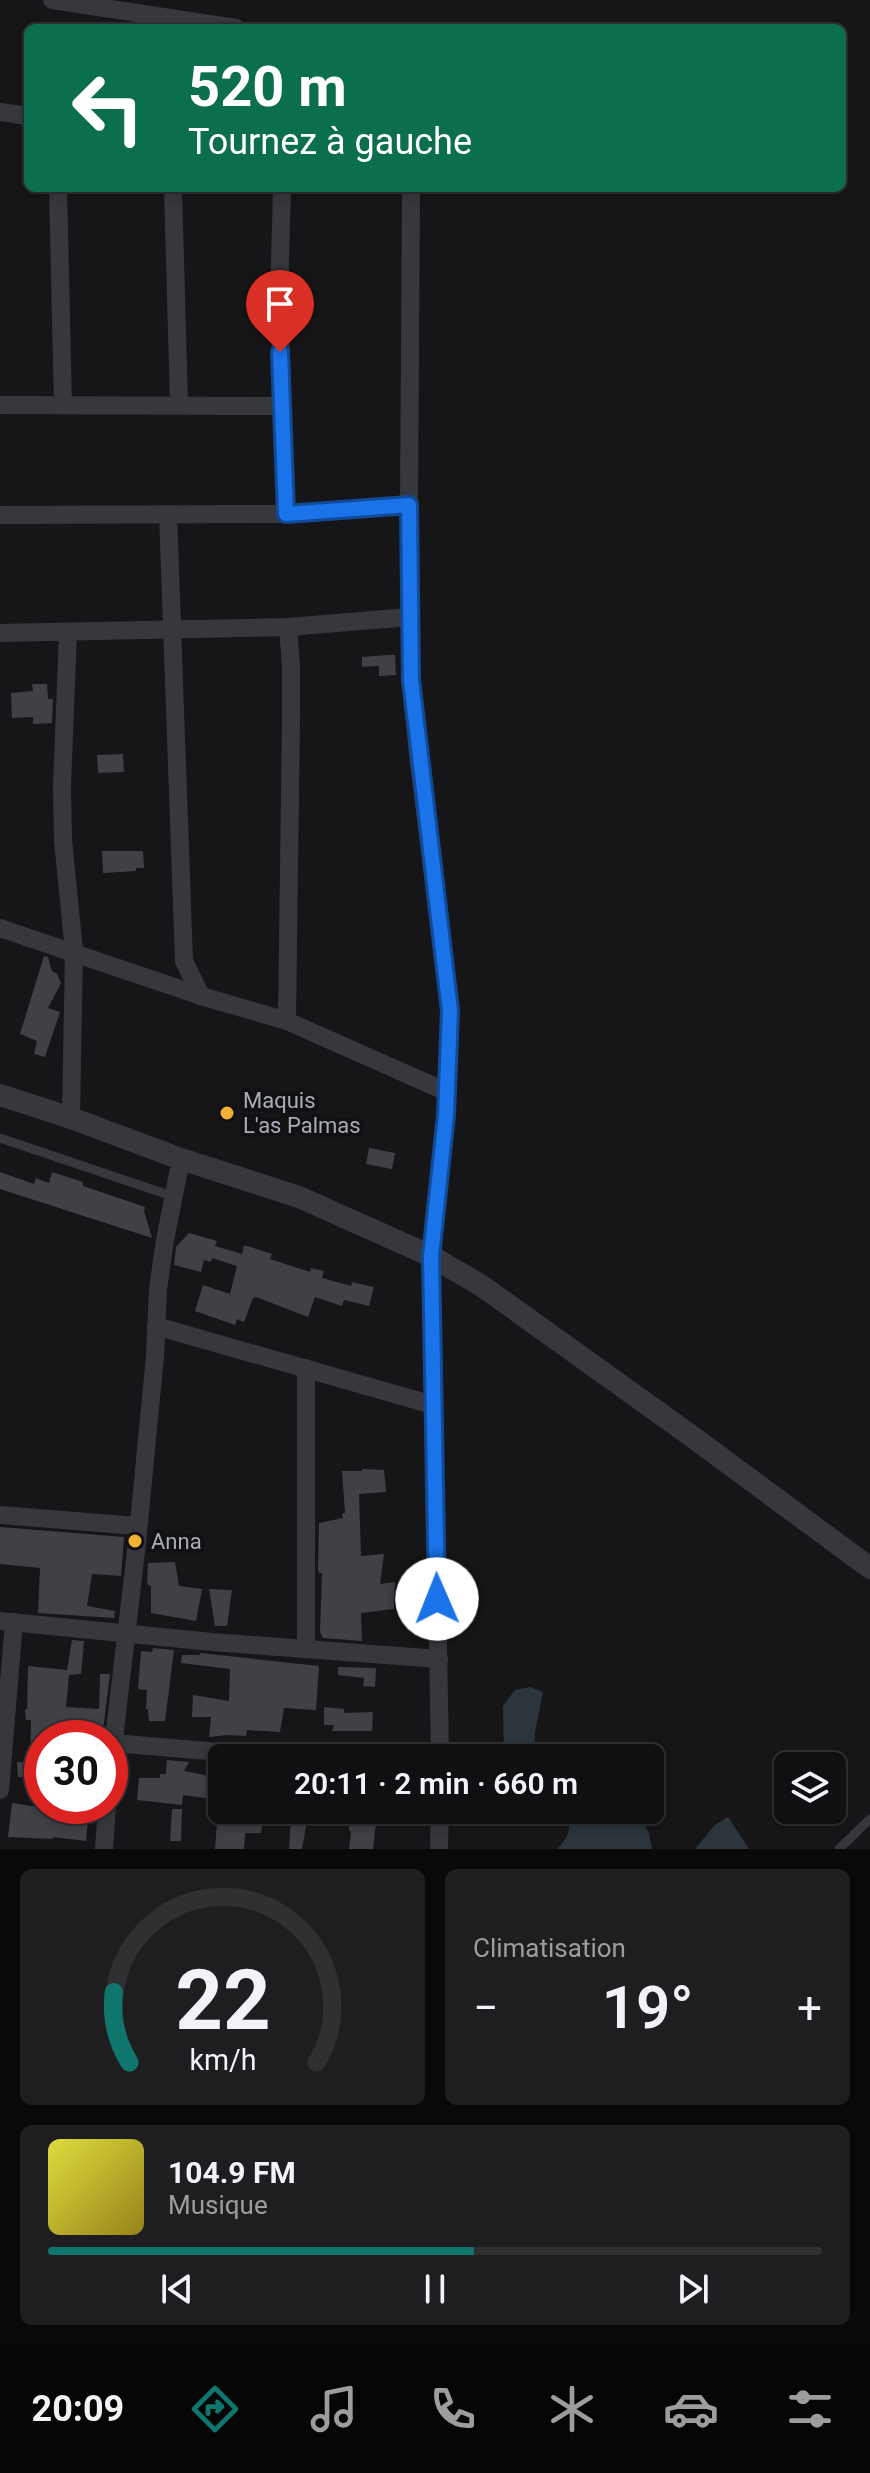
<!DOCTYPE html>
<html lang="fr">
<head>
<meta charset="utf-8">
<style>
  body { margin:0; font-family:Roboto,sans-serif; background:#1e1e20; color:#f1f3f6; height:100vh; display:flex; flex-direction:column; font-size:30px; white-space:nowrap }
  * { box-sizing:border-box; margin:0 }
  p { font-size:26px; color:#9c9d9f }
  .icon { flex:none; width:44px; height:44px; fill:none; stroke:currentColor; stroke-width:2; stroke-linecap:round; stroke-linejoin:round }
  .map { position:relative; height:1849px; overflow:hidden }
  .panel { display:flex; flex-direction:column; gap:20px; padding:20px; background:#09090a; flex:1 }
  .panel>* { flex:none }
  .banner { position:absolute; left:24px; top:24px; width:822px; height:168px; border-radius:12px; box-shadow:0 4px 12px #0003,0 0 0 2px #303032; background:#0b6e4f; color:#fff; overflow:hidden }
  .buttons { position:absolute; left:774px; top:1752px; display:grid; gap:16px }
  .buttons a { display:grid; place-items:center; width:72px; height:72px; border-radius:12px; background:#101012; box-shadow:0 4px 12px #0003,0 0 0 2px #303032; font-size:40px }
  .speed { position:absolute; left:24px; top:1720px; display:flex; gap:16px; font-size:40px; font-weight:700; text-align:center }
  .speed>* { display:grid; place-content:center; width:104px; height:104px; border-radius:50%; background:#101012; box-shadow:0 4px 12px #0003,0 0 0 2px #303032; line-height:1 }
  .speed .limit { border:12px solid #d22; background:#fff; color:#111 }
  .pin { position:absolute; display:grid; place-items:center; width:68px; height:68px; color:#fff; margin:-82px -34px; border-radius:50% 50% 50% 0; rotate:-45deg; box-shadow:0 0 8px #0007 }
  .pin .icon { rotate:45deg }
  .me { position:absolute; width:88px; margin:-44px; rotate:359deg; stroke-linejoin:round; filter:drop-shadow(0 0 6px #0008) }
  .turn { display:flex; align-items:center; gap:28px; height:168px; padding:0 32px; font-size:36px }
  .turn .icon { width:104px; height:104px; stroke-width:2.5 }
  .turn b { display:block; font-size:56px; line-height:68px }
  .big { font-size:60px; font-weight:600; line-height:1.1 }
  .panel .tile { flex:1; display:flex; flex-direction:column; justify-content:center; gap:12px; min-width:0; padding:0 28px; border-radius:12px; background:#1e1e20 }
  .panel .dial { align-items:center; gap:0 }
  .dial svg { height:208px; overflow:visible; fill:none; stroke:#303032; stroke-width:7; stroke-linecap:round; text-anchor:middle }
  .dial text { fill:#f1f3f6; stroke:none }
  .song { display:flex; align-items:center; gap:24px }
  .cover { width:96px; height:96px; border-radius:12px; background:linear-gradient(135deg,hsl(60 70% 55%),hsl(50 70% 35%)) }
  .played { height:8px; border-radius:4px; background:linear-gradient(90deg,#0f766e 55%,#303032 55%) }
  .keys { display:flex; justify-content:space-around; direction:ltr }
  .heat { display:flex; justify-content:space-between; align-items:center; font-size:44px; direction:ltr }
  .panel .tiles { flex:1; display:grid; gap:20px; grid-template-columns:1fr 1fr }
  .tile:last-child { grid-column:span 2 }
  .trip { position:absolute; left:208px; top:1744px; width:456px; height:80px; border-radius:12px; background:#101012; box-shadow:0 4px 12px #0003,0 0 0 2px #303032; font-weight:600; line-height:80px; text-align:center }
  .tabs { display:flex; height:128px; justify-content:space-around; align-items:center; background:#060607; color:#9c9d9f }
  .tabs .icon { width:56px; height:56px }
  .tabs .active { color:#0f766e }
  .tabs b { font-size:36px; color:#f1f3f6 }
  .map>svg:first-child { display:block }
</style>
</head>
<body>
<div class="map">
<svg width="870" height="1849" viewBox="0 0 870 1849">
  <rect width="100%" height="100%" fill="#161618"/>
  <g fill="#2c353c">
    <polygon points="530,1687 543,1692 535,1732 534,1758 504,1758 503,1706 515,1690"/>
    <path d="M 567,1810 L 597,1810 L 616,1825 L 644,1824 L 649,1833 L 652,1849 L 557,1849 C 571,1836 570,1828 567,1810 Z"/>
    <polygon points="728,1817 749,1849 695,1849 715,1825"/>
  </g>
  <g fill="#404145">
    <polygon points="388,655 395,655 396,675 379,676 379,666 362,667 362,657"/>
    <polygon points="32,684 47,684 48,699 53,699 52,723 33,724 33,717 12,718 11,693 33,691"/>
    <polygon points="123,754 124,772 98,773 97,755"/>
    <polygon points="102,851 143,851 144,868 136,868 136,871 103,873"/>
    <polygon points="44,956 48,957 52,971 57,974 61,983 48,1008 60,1012 45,1057 34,1054 37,1041 20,1034"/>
    <polygon points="369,1148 395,1153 392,1169 366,1164"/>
    <polygon points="0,1172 34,1184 36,1178 49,1183 52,1172 83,1182 83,1186 145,1207 144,1211 152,1238 0,1189"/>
    <polygon points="189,1233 217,1241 215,1246 242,1254 244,1245 272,1254 270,1259 310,1272 311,1268 324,1271 322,1278 351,1286 352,1282 374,1287 369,1306 344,1300 342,1306 315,1297 308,1317 256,1297 253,1298 244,1322 237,1319 235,1325 195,1311 203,1285 230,1294 237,1266 212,1258 211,1262 204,1260 201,1272 174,1265 176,1247"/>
    <polygon points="362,1469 384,1470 386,1492 359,1494 361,1556 384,1554 380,1584 395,1582 394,1609 361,1613 362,1641 323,1638 320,1632 322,1573 319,1573 318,1570 319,1523 343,1518 342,1514 345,1513 342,1471 362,1471"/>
    <polygon points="0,1527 124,1537 121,1576 92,1574 87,1606 115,1611 114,1618 38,1613 40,1568 0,1564"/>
    <polygon points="175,1562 179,1586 202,1589 196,1621 151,1613 151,1586 147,1584 148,1563"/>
    <polygon points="209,1589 232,1590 227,1626 215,1626"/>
    <polygon points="72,1640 84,1641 81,1674 69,1675 66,1707 99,1709 100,1674 110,1674 102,1738 94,1738 94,1728 64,1727 63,1738 42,1738 42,1778 18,1777 17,1762 30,1763 31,1720 26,1720 25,1709 27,1709 28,1666 67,1670"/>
    <polygon points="153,1648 174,1650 165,1721 149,1721 148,1709 146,1709 147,1690 138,1689 141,1651 152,1652"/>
    <polygon points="200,1653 319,1666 316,1710 284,1708 280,1732 247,1730 246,1736 227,1735 209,1737 211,1717 192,1717 193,1695 229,1701 230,1669 181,1663 182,1655 200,1655"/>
    <polygon points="338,1667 376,1668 375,1687 363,1686 364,1678 338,1675"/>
    <polygon points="324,1707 344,1709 344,1713 373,1712 372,1731 332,1731 334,1725 324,1725"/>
    <polygon points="167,1760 189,1762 184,1771 215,1777 213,1799 183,1795 182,1805 137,1800 139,1778 160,1778 160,1774 166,1774"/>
    <polygon points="12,1803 38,1807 79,1806 78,1810 89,1810 86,1841 53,1837 53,1839 8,1837"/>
    <polygon points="172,1809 182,1809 181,1841 170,1841"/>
    <polygon points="218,1809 260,1810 260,1814 264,1814 261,1833 245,1833 244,1849 215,1849"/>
    <polygon points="321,1810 375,1810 376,1823 373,1849 349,1849 351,1832 349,1830 349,1821 321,1818"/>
    <polygon points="291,1813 308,1815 302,1849 289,1849"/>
  </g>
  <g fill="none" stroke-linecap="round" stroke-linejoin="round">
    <g stroke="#37383d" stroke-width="9">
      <polyline points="0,1138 175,1197"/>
      <polyline points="839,1849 870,1819"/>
    </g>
    <g stroke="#37383d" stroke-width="18">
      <polyline points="52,0 236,28"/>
      <polyline points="0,112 28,116"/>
      <polyline points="58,188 63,405"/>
      <polyline points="173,188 179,404"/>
      <polyline points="282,188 279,297 286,514"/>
      <polyline points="411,188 409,505 411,680 418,755 450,1011 446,1115 431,1256 440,1758"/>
      <polyline points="0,405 281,406"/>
      <polyline points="168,514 184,961 201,996"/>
      <polyline points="0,515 286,514 409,505"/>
      <polyline points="68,632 62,786 63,840 74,951 71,1118"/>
      <polyline points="0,633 288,627 410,617"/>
      <polyline points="0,928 201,996 287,1021 447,1092"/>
      <polyline points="287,1021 291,717 291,666 288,627"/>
      <polyline points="156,1326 433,1405"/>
      <polyline points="0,1515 138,1526"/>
      <polyline points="0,1621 212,1642 439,1659"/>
      <polyline points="306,1649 306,1368"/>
      <polyline points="113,1743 291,1758"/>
      <polyline points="110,1773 137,1543 155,1356 158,1289 165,1240 181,1159"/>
      <polyline points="0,1790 14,1622"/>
      <polyline points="104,1849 107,1806"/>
      <polyline points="439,1849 440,1810"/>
    </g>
    <polyline stroke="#37383d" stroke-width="22" points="0,1095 71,1118 181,1159 299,1197 431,1256 482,1286 690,1435 870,1568"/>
  </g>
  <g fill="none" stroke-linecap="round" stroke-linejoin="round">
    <g stroke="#114b97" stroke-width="20">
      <polyline id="route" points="280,352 286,514 409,505 411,680 450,1011 446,1115 431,1256 437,1599"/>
    </g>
    <use href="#route" stroke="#1a73e8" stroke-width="14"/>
  </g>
  <g fill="#f2b134" stroke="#111113" stroke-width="3">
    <circle cx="227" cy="1113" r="8"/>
    <circle cx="135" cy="1541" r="8"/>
  </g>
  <g text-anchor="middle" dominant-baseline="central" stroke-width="8" stroke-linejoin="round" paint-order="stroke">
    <g font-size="22" fill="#a8adb8" stroke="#111113" text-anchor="start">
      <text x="243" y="1100">Maquis<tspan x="243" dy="25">L'as Palmas</tspan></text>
      <text x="151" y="1541">Anna</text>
    </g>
  </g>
</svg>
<div class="buttons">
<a><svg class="icon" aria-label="layers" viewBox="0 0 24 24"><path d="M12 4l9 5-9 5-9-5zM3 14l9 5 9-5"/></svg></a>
</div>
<div class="speed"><div class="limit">30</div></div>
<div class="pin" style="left:280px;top:352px;background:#d93025"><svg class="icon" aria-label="arrive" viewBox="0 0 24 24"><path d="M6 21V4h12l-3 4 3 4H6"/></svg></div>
<svg class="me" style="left:437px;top:1599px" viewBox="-20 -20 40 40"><circle r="19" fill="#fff"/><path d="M0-13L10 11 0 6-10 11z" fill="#1a73e8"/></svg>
<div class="trip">20:11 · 2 min · 660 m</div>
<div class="banner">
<div class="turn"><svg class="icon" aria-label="left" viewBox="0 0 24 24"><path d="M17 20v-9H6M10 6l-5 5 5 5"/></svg><div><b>520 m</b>Tournez à gauche</div></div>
</div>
</div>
<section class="panel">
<div class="tiles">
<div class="tile dial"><svg viewBox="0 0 100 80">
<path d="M14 69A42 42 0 1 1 86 69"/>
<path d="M14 69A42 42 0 0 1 8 42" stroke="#0f766e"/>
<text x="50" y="56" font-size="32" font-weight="700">22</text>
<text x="50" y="72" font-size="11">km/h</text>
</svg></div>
<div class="tile"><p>Climatisation</p>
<div class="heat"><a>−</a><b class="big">19°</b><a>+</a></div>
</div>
<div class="tile">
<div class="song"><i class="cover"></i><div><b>104.9 FM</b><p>Musique</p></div></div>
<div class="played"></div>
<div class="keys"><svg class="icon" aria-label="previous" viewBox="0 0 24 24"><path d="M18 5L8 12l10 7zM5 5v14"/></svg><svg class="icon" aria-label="pause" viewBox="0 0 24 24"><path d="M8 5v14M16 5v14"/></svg><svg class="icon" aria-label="next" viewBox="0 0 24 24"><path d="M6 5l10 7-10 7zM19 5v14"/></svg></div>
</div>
</div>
</section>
<nav class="tabs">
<b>20:09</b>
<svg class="icon active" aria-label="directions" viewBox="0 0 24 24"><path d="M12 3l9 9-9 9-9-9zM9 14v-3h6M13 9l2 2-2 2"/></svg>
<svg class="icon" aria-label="music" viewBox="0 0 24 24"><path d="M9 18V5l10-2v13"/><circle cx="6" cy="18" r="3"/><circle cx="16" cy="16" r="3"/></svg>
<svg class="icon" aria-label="phone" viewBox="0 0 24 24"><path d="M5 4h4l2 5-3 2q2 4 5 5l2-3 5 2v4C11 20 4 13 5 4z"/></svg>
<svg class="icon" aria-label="climate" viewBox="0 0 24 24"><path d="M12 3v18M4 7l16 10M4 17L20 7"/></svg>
<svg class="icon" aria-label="car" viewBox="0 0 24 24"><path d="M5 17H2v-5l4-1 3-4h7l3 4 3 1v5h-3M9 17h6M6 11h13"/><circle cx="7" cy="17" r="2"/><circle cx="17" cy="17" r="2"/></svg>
<svg class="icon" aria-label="filters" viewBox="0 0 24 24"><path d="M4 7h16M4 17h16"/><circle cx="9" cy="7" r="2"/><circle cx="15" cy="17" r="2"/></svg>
</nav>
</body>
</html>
